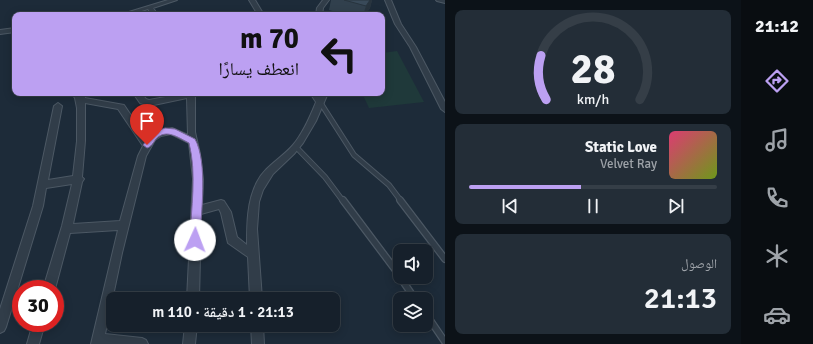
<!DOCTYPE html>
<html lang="ar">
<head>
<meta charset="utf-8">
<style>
  body { margin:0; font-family:Signika,"Noto Naskh Arabic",sans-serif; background:#232d37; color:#f1f3f6; direction:rtl; height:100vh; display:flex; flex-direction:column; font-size:15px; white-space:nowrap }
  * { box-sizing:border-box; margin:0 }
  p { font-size:13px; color:#9ea3a9 }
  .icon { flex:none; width:22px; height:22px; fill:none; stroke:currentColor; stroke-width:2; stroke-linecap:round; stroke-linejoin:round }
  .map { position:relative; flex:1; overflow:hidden; direction:ltr }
  .drawer { display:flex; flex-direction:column; gap:10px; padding:10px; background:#0c1218; width:296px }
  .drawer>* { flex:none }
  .hud { position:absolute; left:12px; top:12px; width:373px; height:84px; border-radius:8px; box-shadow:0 2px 10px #0003,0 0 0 1px #353e47; direction:rtl; background:#bca0f2; color:#111; overflow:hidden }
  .tools { position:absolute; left:393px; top:244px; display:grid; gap:8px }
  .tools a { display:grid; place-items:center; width:40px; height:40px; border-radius:8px; background:#16202b; box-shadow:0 2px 10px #0003,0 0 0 1px #353e47; font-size:20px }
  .speed { position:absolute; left:12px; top:280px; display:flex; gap:8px; font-size:20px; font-weight:700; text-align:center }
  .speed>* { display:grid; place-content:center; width:52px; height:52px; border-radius:50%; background:#16202b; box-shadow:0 2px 10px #0003,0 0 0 1px #353e47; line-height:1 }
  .speed .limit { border:6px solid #d22; background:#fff; color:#111 }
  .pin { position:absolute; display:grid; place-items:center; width:34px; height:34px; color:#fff; margin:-41px -17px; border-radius:50% 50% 50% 0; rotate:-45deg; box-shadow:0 0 4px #0007 }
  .pin .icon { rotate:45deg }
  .me { position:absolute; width:44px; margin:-22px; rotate:2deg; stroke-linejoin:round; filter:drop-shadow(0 0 3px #0008) }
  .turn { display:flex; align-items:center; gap:14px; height:84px; padding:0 20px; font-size:18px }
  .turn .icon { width:52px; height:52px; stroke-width:2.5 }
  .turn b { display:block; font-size:28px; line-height:34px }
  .big { font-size:30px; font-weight:600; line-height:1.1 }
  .drawer .widget { flex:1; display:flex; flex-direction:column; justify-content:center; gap:6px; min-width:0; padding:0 14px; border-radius:8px; background:#232d37 }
  .drawer .dial { align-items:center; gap:0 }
  .dial svg { height:104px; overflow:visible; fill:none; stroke:#353e47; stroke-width:7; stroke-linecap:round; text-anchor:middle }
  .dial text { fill:#f1f3f6; stroke:none }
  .song { display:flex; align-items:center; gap:12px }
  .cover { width:48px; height:48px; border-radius:6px; background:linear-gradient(135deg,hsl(340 70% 55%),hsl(80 70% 35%)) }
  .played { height:4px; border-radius:2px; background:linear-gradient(90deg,#bca0f2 45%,#353e47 45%) }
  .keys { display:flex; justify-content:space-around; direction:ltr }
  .trip { position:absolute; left:106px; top:292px; width:234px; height:40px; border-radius:8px; background:#16202b; box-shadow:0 2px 10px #0003,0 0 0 1px #353e47; font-weight:600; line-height:40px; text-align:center; direction:rtl }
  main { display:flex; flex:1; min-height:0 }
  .tabs { display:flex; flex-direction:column; width:72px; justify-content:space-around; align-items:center; background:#090d11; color:#9ea3a9 }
  .tabs .icon { width:28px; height:28px }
  .tabs .active { color:#bca0f2 }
  .tabs b { font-size:18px; color:#f1f3f6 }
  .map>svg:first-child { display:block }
</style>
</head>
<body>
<main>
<nav class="tabs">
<b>21:12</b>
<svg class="icon active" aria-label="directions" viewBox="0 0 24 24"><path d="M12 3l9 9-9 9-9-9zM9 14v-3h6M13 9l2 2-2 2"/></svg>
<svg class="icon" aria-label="music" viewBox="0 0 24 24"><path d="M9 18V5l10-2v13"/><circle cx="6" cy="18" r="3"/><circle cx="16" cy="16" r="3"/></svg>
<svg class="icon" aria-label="phone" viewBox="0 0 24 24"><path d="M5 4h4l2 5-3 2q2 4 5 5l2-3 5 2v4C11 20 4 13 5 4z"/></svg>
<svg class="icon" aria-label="climate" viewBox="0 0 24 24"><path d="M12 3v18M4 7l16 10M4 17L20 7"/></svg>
<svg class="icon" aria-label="car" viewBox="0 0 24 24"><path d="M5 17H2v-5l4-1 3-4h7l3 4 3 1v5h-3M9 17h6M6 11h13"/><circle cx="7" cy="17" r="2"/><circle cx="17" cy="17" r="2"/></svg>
</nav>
<section class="drawer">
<div class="widget dial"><svg viewBox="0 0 100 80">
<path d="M14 69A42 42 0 1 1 86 69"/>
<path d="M14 69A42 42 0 0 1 10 35" stroke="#bca0f2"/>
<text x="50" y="56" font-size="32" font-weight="700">28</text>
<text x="50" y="72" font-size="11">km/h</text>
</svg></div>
<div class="widget">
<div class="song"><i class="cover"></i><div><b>Static Love</b><p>Velvet Ray</p></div></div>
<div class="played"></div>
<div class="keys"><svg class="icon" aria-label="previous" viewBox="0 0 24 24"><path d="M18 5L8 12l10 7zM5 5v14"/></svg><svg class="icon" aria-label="pause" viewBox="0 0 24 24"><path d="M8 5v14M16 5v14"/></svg><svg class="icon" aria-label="next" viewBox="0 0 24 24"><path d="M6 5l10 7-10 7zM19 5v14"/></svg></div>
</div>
<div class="widget"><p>الوصول</p><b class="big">21:13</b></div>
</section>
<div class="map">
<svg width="445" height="344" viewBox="0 0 445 344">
  <rect width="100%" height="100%" fill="#1d2b39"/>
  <polygon fill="#1f393a" points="397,51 424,102 369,108 362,93 382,93 382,53"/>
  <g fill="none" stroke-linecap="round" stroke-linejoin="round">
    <g stroke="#4c5864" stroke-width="6">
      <g id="service-far1">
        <polyline points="320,102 354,155 389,185 401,201"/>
        <polyline points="296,147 325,177 343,201"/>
      </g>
    </g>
    <g stroke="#4c5864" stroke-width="8">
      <g id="service">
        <polyline points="343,200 400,276"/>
        <polyline points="400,200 445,259"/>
        <polyline points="400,277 415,299"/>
        <polyline points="426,314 445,342"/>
      </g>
    </g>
    <g stroke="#4c5864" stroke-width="2">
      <g id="minor">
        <polygon points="168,0 177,0 153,8 158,15 152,15 148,9 129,15 119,15"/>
        <polygon points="249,0 255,0 264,15 258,15"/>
        <polygon points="323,0 329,0 323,8 322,15 316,15 317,8"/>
        <polygon points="385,0 391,0 401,24 416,47 445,102 445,112 441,109 410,47 395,24"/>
        <polygon points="436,0 445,0 445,3 437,1"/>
        <polygon points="15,28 15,32 0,34 0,30"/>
        <path d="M 71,93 L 85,93 L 85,98 L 124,105 L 147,139 L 156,131 L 172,128 L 188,135 L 187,98 L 149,106 L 140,103 L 133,93 L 141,93 L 146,99 L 149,100 L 187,93 L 195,93 L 195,132 L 200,154 L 203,179 L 202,205 L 221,200 L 224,201 L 231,212 L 237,237 L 247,245 C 247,224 247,201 257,182 C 265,166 282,158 293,145 C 303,133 310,117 316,102 L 310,93 L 318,93 L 319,95 L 320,93 L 328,93 L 316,121 L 303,143 L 294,154 L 273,174 L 263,190 L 259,202 L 257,229 L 262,299 L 250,299 L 248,257 L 228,243 L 221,213 L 219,209 L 201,214 L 199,299 L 187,299 L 193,179 L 189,143 L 171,134 L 161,136 L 155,140 L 146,156 L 122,253 L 105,334 L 142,338 L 146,340 L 148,344 L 91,344 L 118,230 L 70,233 L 55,289 L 43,289 L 62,226 L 72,184 L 46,188 L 43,206 L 6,327 L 4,331 L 0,333 L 0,309 L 33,206 L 54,106 L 58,103 L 62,106 L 48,180 L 73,176 L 77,141 L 77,108 L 75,98 ZM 85,103 L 118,109 L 143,146 L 138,156 L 120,221 L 73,224 L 82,182 L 84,179 L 82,177 L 85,141 Z"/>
        <polygon points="33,323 45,323 39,344 27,344"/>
        <polygon points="185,325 197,325 195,344 183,344"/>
        <polygon points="251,325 263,325 264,344 252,344"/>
      </g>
    </g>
    <use href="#service-far1" stroke="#313d49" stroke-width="4"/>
    <use href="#service" stroke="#313d49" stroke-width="5.5"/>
    <use href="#minor" fill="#313d49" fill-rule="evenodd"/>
  </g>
  <polygon fill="#31404d" points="331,0 372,0 370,8 365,15 346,15 329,10"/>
  <polygon fill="#28343e" points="370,0 372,0 370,8 365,15 363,15 366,6"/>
  <polygon fill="#394a59" stroke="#28343e" points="344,0 370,0 366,6"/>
  <path fill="#bca0f2" stroke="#7a689d" d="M 165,128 L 175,129 L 195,139 C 208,163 201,213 200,240 L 198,243 L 195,245 L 191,243 L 190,240 C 191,208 197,174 189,143 C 179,138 166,128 156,139 C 153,143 151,147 147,148 L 143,145 L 152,133 Z"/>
</svg>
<div class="tools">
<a><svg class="icon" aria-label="sound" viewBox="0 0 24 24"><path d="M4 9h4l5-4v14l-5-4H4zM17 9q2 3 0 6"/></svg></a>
<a><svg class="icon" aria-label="layers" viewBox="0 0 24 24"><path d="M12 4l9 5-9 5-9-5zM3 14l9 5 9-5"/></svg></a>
</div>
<div class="speed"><div class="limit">30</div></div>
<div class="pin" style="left:147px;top:145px;background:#d93025"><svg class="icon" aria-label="arrive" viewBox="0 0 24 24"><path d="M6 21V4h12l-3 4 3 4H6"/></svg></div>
<svg class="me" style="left:195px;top:240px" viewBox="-20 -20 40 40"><circle r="19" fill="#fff"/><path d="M0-13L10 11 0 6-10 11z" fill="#bca0f2"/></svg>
<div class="trip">21:13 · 1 دقيقة · 110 m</div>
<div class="hud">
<div class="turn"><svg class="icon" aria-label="left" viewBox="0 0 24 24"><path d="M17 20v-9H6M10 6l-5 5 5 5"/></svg><div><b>70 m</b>انعطف يسارًا</div></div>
</div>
</div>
</main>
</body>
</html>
